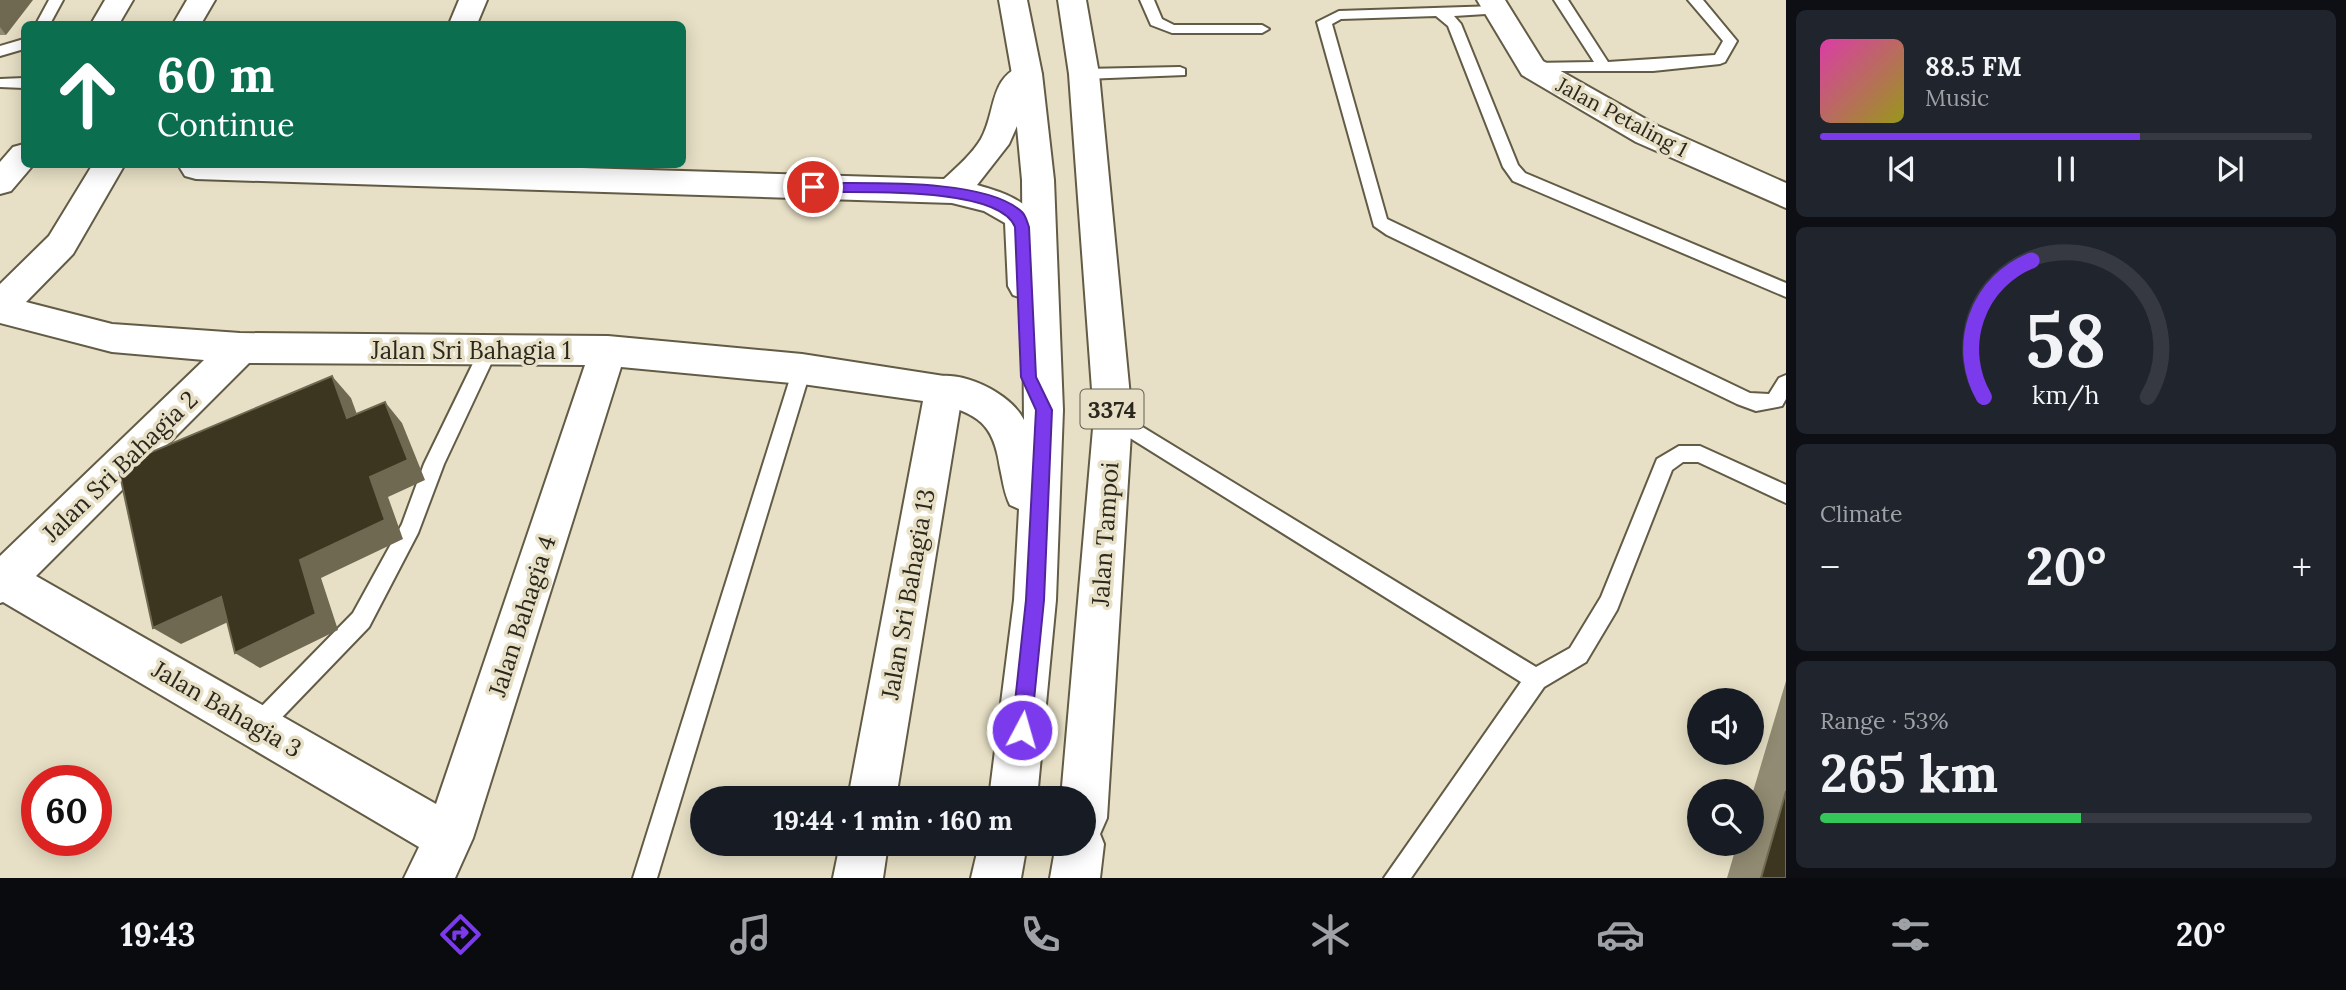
<!DOCTYPE html>
<html lang="en">
<head>
<meta charset="utf-8">
<style>
  body { margin:0; font-family:Lora,serif; background:#20242c; color:#f1f3f6; height:100vh; display:flex; flex-direction:column; font-size:26px; white-space:nowrap }
  * { box-sizing:border-box; margin:0 }
  p { font-size:23px; color:#9ea1a6 }
  .icon { flex:none; width:38px; height:38px; fill:none; stroke:currentColor; stroke-width:2; stroke-linecap:round; stroke-linejoin:round }
  .map { position:relative; flex:1; overflow:hidden }
  .sheet { display:flex; flex-direction:column; gap:10px; padding:10px; background:#0d0f14; width:560px }
  .sheet>* { flex:none }
  .top-card { position:absolute; left:21px; top:21px; width:665px; height:147px; border-radius:10px; box-shadow:0 4px 18px #0003; background:#0b6e4f; color:#fff; overflow:hidden }
  .controls { position:absolute; left:1687px; top:688px; display:grid; gap:14px }
  .controls a { display:grid; place-items:center; width:77px; height:77px; border-radius:50%; background:#171b24; box-shadow:0 4px 18px #0003; font-size:35px }
  .speed { position:absolute; left:21px; top:765px; display:flex; gap:14px; font-size:35px; font-weight:700; text-align:center }
  .speed>* { display:grid; place-content:center; width:91px; height:91px; border-radius:50%; background:#171b24; box-shadow:0 4px 18px #0003; line-height:1 }
  .speed .limit { border:10px solid #d22; background:#fff; color:#111 }
  .pin { position:absolute; display:grid; place-items:center; width:60px; height:60px; color:#fff; margin:-30px; border:4px solid #fff; border-radius:50%; box-shadow:0 2px 7px #0007 }
  .me { position:absolute; width:77px; margin:-38px; rotate:6deg; stroke-linejoin:round; filter:drop-shadow(0 0 5px #0008) }
  .turn { display:flex; align-items:center; gap:24px; height:147px; padding:0 21px; font-size:32px }
  .turn .icon { width:91px; height:91px; stroke-width:2.5 }
  .turn b { display:block; font-size:49px; line-height:60px }
  .big { font-size:52px; font-weight:800; line-height:1.1 }
  .sheet .widget { flex:1; display:flex; flex-direction:column; justify-content:center; gap:10px; min-width:0; padding:0 24px; border-radius:10px; background:#20242c }
  .sheet .dial { align-items:center; gap:0 }
  .dial svg { height:182px; overflow:visible; fill:none; stroke:#363941; stroke-width:7; stroke-linecap:round; text-anchor:middle }
  .dial text { fill:#f1f3f6; stroke:none }
  .song { display:flex; align-items:center; gap:21px }
  .cover { width:84px; height:84px; border-radius:10px; background:linear-gradient(135deg,hsl(320 70% 55%),hsl(60 70% 35%)) }
  .played { height:7px; border-radius:4px; background:linear-gradient(90deg,#7c3aed 65%,#363941 65%) }
  .keys { display:flex; justify-content:space-around; direction:ltr }
  .heat { display:flex; justify-content:space-between; align-items:center; font-size:38px; direction:ltr }
  .charge { height:10px; border-radius:5px; background:linear-gradient(90deg,#34c759 53%,#363941 0) }
  .trip { position:absolute; left:690px; top:786px; width:406px; height:70px; border-radius:35px; background:#171b24; box-shadow:0 4px 18px #0003; font-weight:800; line-height:70px; text-align:center }
  .tabs { display:flex; height:112px; justify-content:space-around; align-items:center; background:#090b0e; color:#9ea1a6 }
  .tabs .icon { width:49px; height:49px }
  .tabs .current { color:#7c3aed }
  .tabs b { font-size:32px; color:#f1f3f6 }
  main { display:flex; flex:1; min-height:0 }
  .map>svg:first-child { display:block }
</style>
</head>
<body>
<main>
<div class="map">
<svg width="1786" height="878" viewBox="0 0 1786 878">
  <rect width="100%" height="100%" fill="#e7e0c6"/>
  <g fill="none" stroke-linecap="round" stroke-linejoin="round">
    <g stroke="#625b45" stroke-width="4">
      <g id="service">
        <polygon points="49,0 63,0 50,24 36,24"/>
        <polygon points="1140,0 1154,0 1162,19 1174,25 1262,25 1269,29 1262,33 1172,33 1151,25"/>
        <polygon points="1554,0 1568,0 1608,62 1715,55 1723,41 1688,0 1703,0 1737,41 1725,62 1720,64 1653,71 1527,71 1525,68 1532,63 1594,62"/>
        <polygon points="1497,6 1502,7 1502,13 1454,16 1461,24 1518,165 1525,173 1786,283 1786,297 1513,181 1503,167 1448,26 1436,16 1341,19 1332,24 1387,219 1750,393 1769,394 1779,378 1786,375 1786,399 1782,406 1756,411 1737,404 1387,235 1374,226 1317,22 1339,11"/>
        <polygon points="24,39 24,49 0,56 0,46"/>
        <polygon points="1180,67 1185,69 1185,75 1084,79 1077,74 1084,69"/>
        <polygon points="24,78 24,88 0,87 0,79"/>
        <polygon points="488,344 497,351 444,464 418,533 369,627 265,735 257,738 249,735 246,727 249,719 353,613 402,524 424,464 479,351"/>
        <polygon points="802,362 811,369 657,878 633,878 793,369"/>
        <polygon points="1113,409 1536,667 1570,648 1601,597 1657,459 1679,446 1700,446 1786,485 1786,503 1698,462 1683,462 1672,470 1617,610 1586,662 1544,687 1411,878 1384,878 1521,682 1106,423 1104,417 1106,411"/>
      </g>
    </g>
    <g stroke="#625b45" stroke-width="4">
      <g id="minor">
        <polygon points="105,0 133,0 119,24 91,24"/>
        <polygon points="187,0 215,0 201,24 173,24"/>
        <polygon points="459,0 487,0 477,24 449,24"/>
        <polygon points="1477,0 1505,0 1543,61 1658,126 1786,183 1786,208 1636,142 1522,75"/>
        <path d="M 1027,64 L 1037,67 L 1042,74 L 1023,95 L 1017,126 L 1009,144 L 977,185 C 1047,204 1040,222 1042,286 L 1037,295 L 1025,299 L 1013,295 L 1008,286 L 1005,223 L 984,211 L 952,203 L 196,179 L 185,176 L 180,168 L 182,164 L 455,164 L 944,179 C 957,167 972,154 981,139 C 997,111 988,75 1027,64 Z"/>
        <polygon points="24,144 24,164 34,164 11,191 0,194 0,162 13,147"/>
        <path d="M 93,164 L 125,164 L 73,254 L 26,302 L 112,324 L 240,333 L 608,336 L 802,354 L 957,378 L 963,389 L 896,798 L 848,798 L 923,401 L 802,384 L 621,367 L 473,838 L 455,878 L 404,878 L 419,847 L 3,602 L 0,603 L 0,556 L 204,360 L 112,352 L 0,323 L 0,284 L 49,236 ZM 249,363 L 585,365 L 436,804 L 36,576 Z"/>
        <polygon points="840,844 888,844 883,878 833,878"/>
      </g>
    </g>
    <g stroke="#625b45" stroke-width="4">
      <g id="primary">
        <path d="M 999,0 L 1027,0 L 1042,74 L 1054,180 L 1063,410 L 1056,600 L 1037,798 L 989,798 L 1014,600 L 1019,509 L 1010,505 C 1004,493 1003,481 1000,468 C 993,418 975,415 931,400 L 925,389 L 931,378 C 959,368 1011,393 1024,420 L 1022,180 L 1012,74 Z"/>
        <polygon points="1058,0 1086,0 1099,74 1132,417 1107,818 1100,834 1104,844 1100,878 1050,878 1056,844 1083,844 1083,798 1061,798 1094,417 1069,74"/>
        <polygon points="979,844 1027,844 1021,878 971,878"/>
      </g>
    </g>
    <use href="#service" fill="#fff" fill-rule="evenodd"/>
    <use href="#minor" fill="#fff" fill-rule="evenodd"/>
    <use href="#primary" fill="#fff" fill-rule="evenodd"/>
  </g>
  <g fill="#928b73">
    <polygon points="0,0 6,35 0,35"/>
    <polygon points="1786,681 1786,878 1727,878 1737,844 1752,844 1752,795"/>
  </g>
  <g fill="#6f6952">
    <polygon points="0,0 33,0 6,35 0,27"/>
    <polygon points="332,376 351,398 366,439 347,418"/>
    <polygon points="385,402 402,423 425,480 388,497 403,539 321,578 338,630 260,668 235,653 300,560 370,477"/>
    <polygon points="221,597 245,614 181,644 153,628"/>
  </g>
  <g fill="#3c3620" stroke="#6f6952" stroke-width="2">
    <polygon points="332,376 347,418 385,402 408,460 370,477 385,520 300,560 316,614 235,653 221,597 153,628 118,466"/>
    <polygon points="1786,791 1786,878 1761,878"/>
  </g>
  <path fill="#7c3aed" stroke="#51269a" stroke-width="2" d="M 813,183 C 863,184 985,177 1022,212 C 1026,216 1027,222 1029,227 L 1036,377 L 1052,410 L 1044,600 L 1031,730 L 1028,737 L 1022,739 L 1015,737 L 1012,730 L 1026,600 L 1036,410 L 1021,377 L 1015,227 C 999,185 853,193 813,192 L 806,187 Z"/>
  <g text-anchor="middle" dominant-baseline="central" stroke-width="7" stroke-linejoin="round" paint-order="stroke">
    <g font-size="21" fill="#2a271d" stroke="#e7e0c6">
      <text transform="translate(1622 117) rotate(28)">Jalan Petaling 1</text>
    </g>
    <rect fill="#e7e0c6" stroke="#635e50" stroke-width="2" x="1080.5" y="389.5" width="63" height="39" rx="5"/>
    <g font-size="23" font-weight="bold" fill="#2a271d">
      <text x="1112" y="409">3374</text>
    </g>
    <g font-size="24" fill="#2a271d" stroke="#e7e0c6">
      <text x="471" y="350">Jalan Sri Bahagia 1</text>
      <text transform="translate(120 466) rotate(-44)">Jalan Sri Bahagia 2</text>
      <text transform="translate(1105 534) rotate(-86)">Jalan Tampoi</text>
      <text transform="translate(908 594) rotate(-80)">Jalan Sri Bahagia 13</text>
      <text transform="translate(522 616) rotate(-72)">Jalan Bahagia 4</text>
      <text transform="translate(227 709) rotate(30)">Jalan Bahagia 3</text>
    </g>
  </g>
</svg>
<div class="controls">
<a><svg class="icon" aria-label="sound" viewBox="0 0 24 24"><path d="M4 9h4l5-4v14l-5-4H4zM17 9q2 3 0 6"/></svg></a>
<a><svg class="icon" aria-label="search" viewBox="0 0 24 24"><circle cx="10" cy="10" r="6"/><path d="M15 15l6 6"/></svg></a>
</div>
<div class="speed"><div class="limit">60</div></div>
<div class="pin" style="left:813px;top:187px;background:#d93025"><svg class="icon" aria-label="arrive" viewBox="0 0 24 24"><path d="M6 21V4h12l-3 4 3 4H6"/></svg></div>
<svg class="me" style="left:1022px;top:730px" viewBox="-20 -20 40 40"><circle r="17" fill="#7c3aed" stroke="#fff" stroke-width="3"/><path d="M0-11L8 9 0 5-8 9z" fill="#fff"/></svg>
<div class="trip">19:44 · 1 min · 160 m</div>
<div class="top-card">
<div class="turn"><svg class="icon" aria-label="ahead" viewBox="0 0 24 24"><path d="M12 20V5M6 11l6-6 6 6"/></svg><div><b>60 m</b>Continue</div></div>
</div>
</div>
<section class="sheet">
<div class="widget">
<div class="song"><i class="cover"></i><div><b>88.5 FM</b><p>Music</p></div></div>
<div class="played"></div>
<div class="keys"><svg class="icon" aria-label="previous" viewBox="0 0 24 24"><path d="M18 5L8 12l10 7zM5 5v14"/></svg><svg class="icon" aria-label="pause" viewBox="0 0 24 24"><path d="M8 5v14M16 5v14"/></svg><svg class="icon" aria-label="next" viewBox="0 0 24 24"><path d="M6 5l10 7-10 7zM19 5v14"/></svg></div>
</div>
<div class="widget dial"><svg viewBox="0 0 100 80">
<path d="M14 69A42 42 0 1 1 86 69"/>
<path d="M14 69A42 42 0 0 1 35 9" stroke="#7c3aed"/>
<text x="50" y="56" font-size="32" font-weight="700">58</text>
<text x="50" y="72" font-size="11">km/h</text>
</svg></div>
<div class="widget"><p>Climate</p>
<div class="heat"><a>−</a><b class="big">20°</b><a>+</a></div>
</div>
<div class="widget"><p>Range · 53%</p><b class="big">265 km</b><div class="charge"></div></div>
</section>
</main>
<nav class="tabs">
<b>19:43</b>
<svg class="icon current" aria-label="directions" viewBox="0 0 24 24"><path d="M12 3l9 9-9 9-9-9zM9 14v-3h6M13 9l2 2-2 2"/></svg>
<svg class="icon" aria-label="music" viewBox="0 0 24 24"><path d="M9 18V5l10-2v13"/><circle cx="6" cy="18" r="3"/><circle cx="16" cy="16" r="3"/></svg>
<svg class="icon" aria-label="phone" viewBox="0 0 24 24"><path d="M5 4h4l2 5-3 2q2 4 5 5l2-3 5 2v4C11 20 4 13 5 4z"/></svg>
<svg class="icon" aria-label="climate" viewBox="0 0 24 24"><path d="M12 3v18M4 7l16 10M4 17L20 7"/></svg>
<svg class="icon" aria-label="car" viewBox="0 0 24 24"><path d="M5 17H2v-5l4-1 3-4h7l3 4 3 1v5h-3M9 17h6M6 11h13"/><circle cx="7" cy="17" r="2"/><circle cx="17" cy="17" r="2"/></svg>
<svg class="icon" aria-label="filters" viewBox="0 0 24 24"><path d="M4 7h16M4 17h16"/><circle cx="9" cy="7" r="2"/><circle cx="15" cy="17" r="2"/></svg>
<b>20°</b>
</nav>
</body>
</html>
